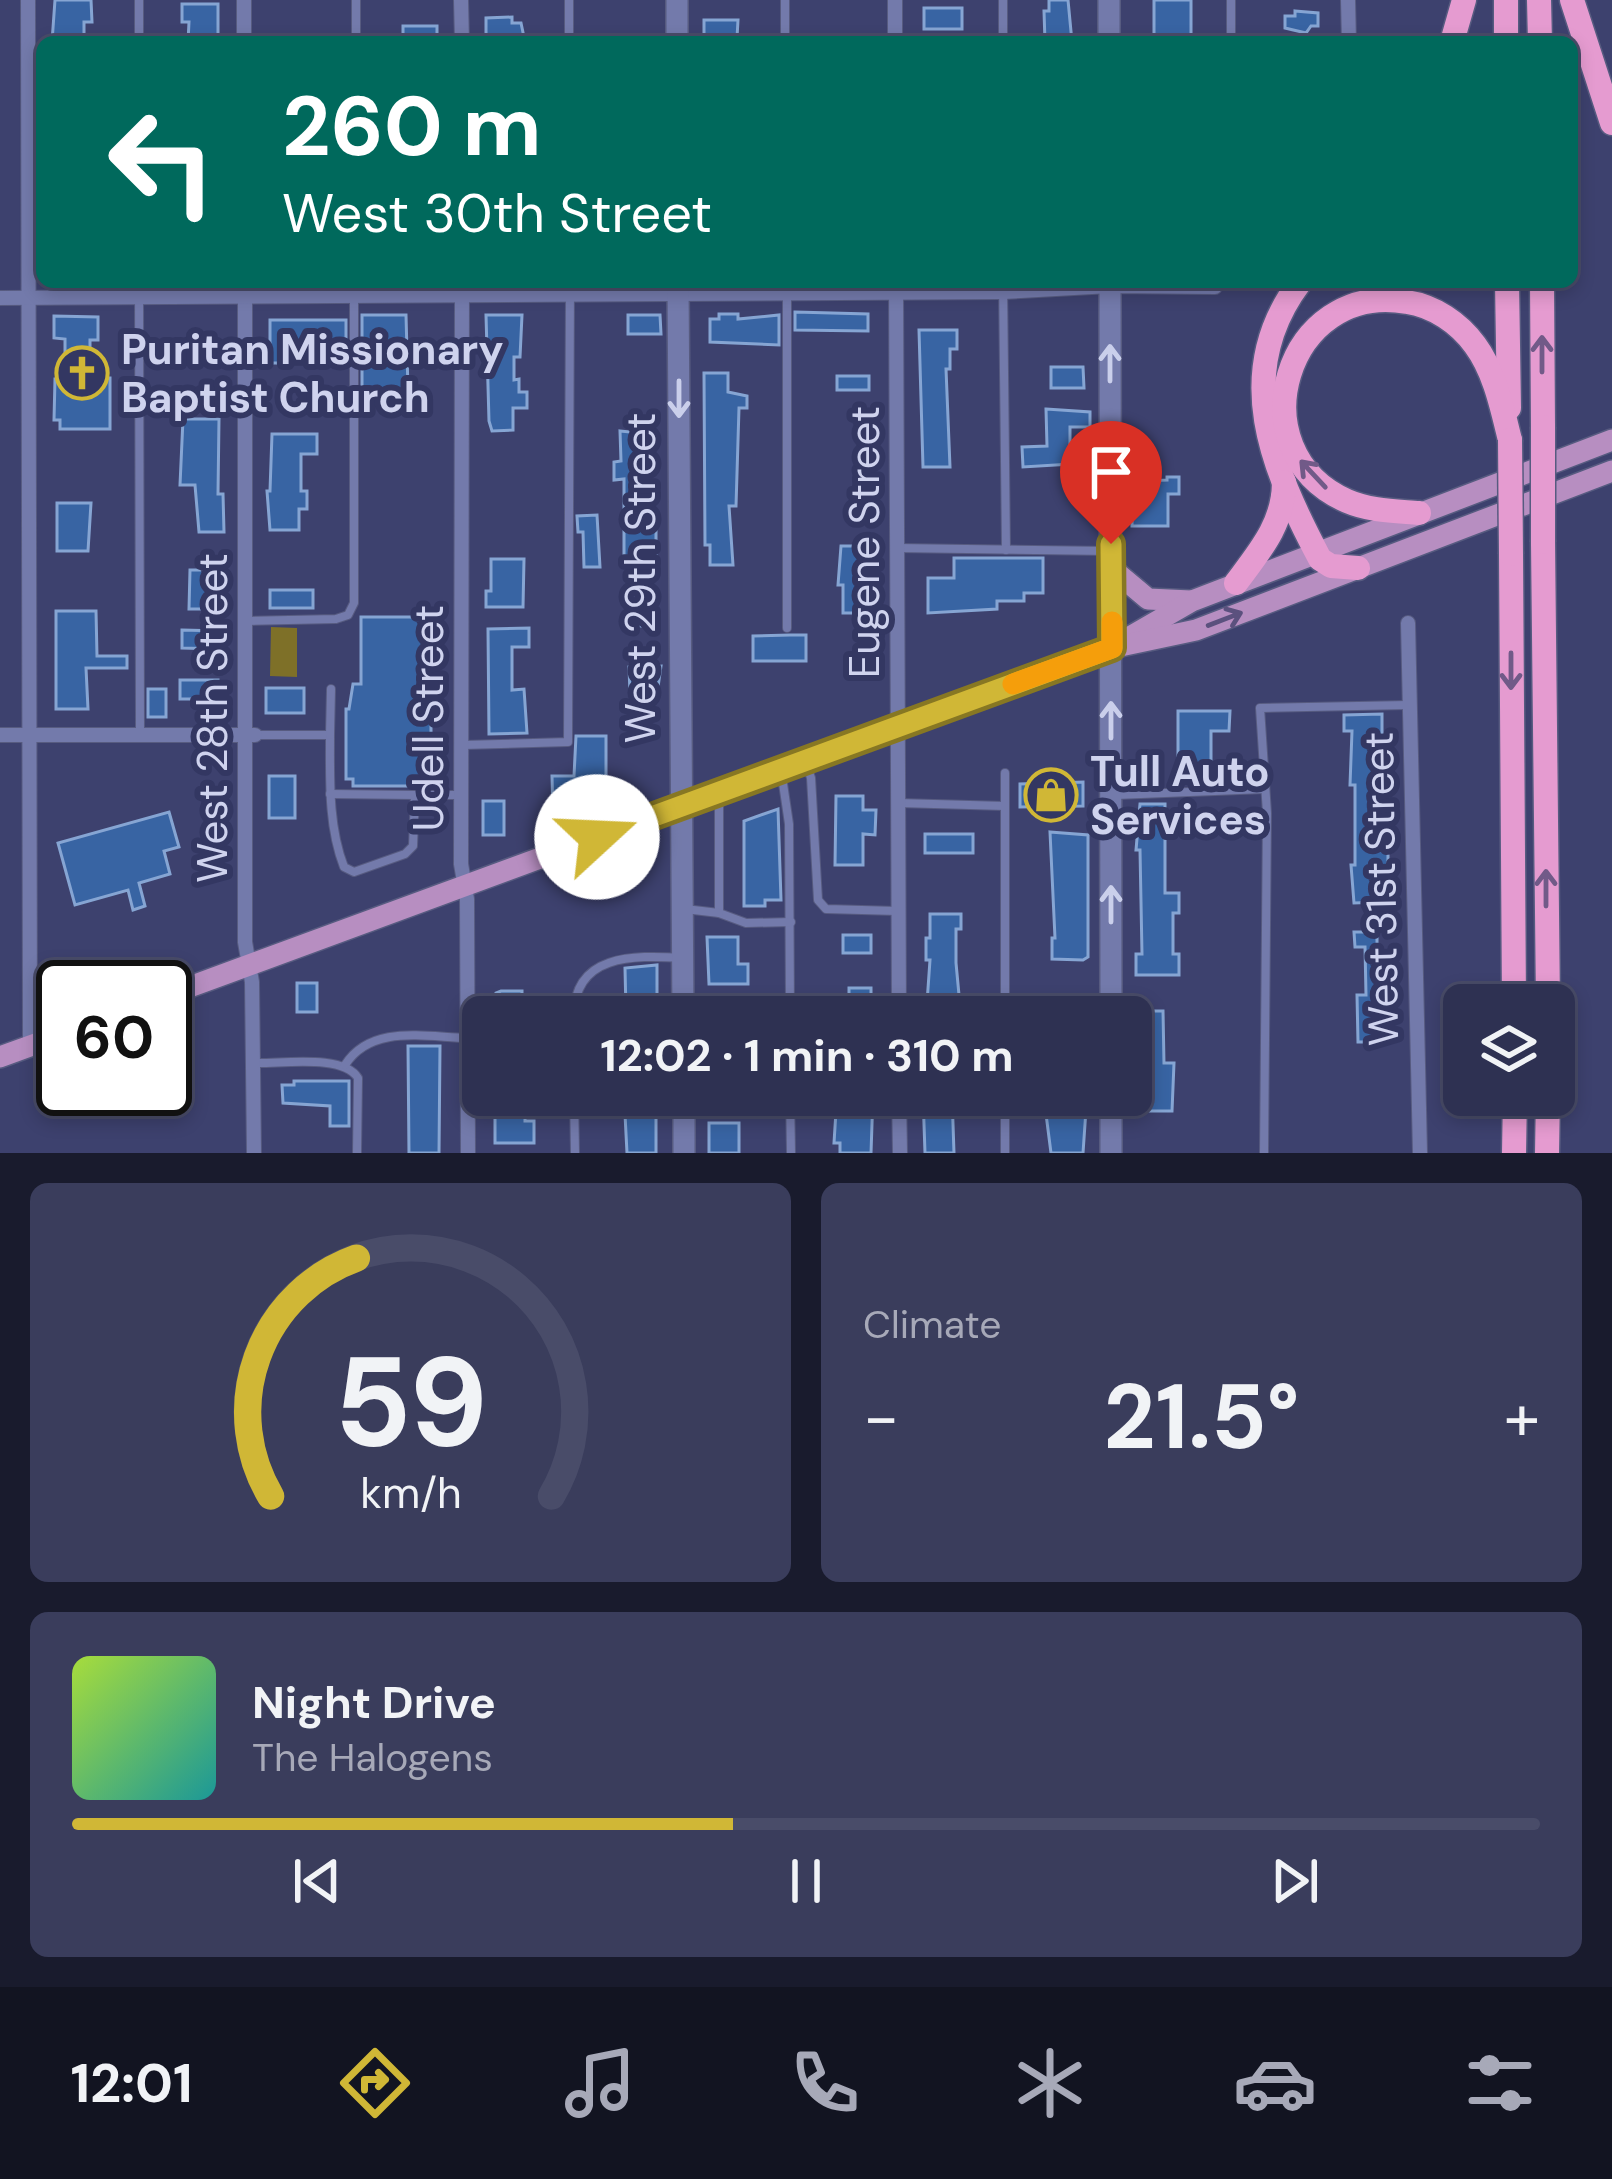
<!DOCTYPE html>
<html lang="en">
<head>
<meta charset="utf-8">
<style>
  body { margin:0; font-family:"DM Sans",sans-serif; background:#3a3d5c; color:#f1f3f6; height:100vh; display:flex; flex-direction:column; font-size:45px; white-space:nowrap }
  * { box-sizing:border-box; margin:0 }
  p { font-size:39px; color:#a7a9b8 }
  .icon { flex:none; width:66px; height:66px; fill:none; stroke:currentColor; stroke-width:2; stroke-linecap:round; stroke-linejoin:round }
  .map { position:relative; height:1153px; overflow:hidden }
  .side { display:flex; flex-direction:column; gap:30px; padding:30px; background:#191b2d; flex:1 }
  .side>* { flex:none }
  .hud { position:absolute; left:36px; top:36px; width:1542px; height:252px; border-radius:18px; box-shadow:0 6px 18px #0003,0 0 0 3px #494c69; background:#00695c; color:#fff; overflow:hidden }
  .fabs { position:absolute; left:1443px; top:984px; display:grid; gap:24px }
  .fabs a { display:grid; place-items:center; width:132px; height:132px; border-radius:18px; background:#2e3152; box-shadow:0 6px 18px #0003,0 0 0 3px #494c69; font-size:60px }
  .speed { position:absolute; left:36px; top:960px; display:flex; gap:24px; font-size:60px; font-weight:700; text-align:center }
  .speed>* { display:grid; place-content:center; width:156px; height:156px; border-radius:50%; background:#2e3152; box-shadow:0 6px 18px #0003,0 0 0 3px #494c69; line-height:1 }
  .speed .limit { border:6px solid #111; border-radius:18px; background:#fff; color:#111 }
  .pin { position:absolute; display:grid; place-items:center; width:102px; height:102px; color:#fff; margin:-123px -51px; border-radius:50% 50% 50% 0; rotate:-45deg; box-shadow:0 0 12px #0007 }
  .pin .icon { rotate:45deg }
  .me { position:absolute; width:132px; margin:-66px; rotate:70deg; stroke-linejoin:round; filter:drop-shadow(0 0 9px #0008) }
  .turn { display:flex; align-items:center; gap:42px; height:252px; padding:0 48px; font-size:54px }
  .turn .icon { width:156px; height:156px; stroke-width:2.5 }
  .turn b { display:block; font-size:84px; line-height:102px }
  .big { font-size:90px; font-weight:700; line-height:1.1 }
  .side .tile { flex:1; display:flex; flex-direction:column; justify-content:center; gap:18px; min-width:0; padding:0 42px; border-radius:18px; background:#3a3d5c }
  .side .dial { align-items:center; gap:0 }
  .dial svg { height:312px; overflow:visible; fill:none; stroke:#494c69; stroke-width:7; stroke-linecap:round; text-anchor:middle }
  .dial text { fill:#f1f3f6; stroke:none }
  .song { display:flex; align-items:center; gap:36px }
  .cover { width:144px; height:144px; border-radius:18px; background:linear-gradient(135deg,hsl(80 70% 55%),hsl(180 70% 35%)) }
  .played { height:12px; border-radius:6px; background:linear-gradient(90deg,#d0b736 45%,#494c69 45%) }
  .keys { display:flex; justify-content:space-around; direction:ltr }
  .heat { display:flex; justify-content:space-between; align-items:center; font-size:66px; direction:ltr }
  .side .tiles { flex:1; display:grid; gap:30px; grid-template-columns:1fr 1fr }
  .tile:last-child { grid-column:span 2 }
  .trip { position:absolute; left:462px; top:996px; width:690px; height:120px; border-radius:18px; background:#2e3152; box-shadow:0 6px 18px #0003,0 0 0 3px #494c69; font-weight:700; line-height:120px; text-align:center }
  .menu { display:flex; height:192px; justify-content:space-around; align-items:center; background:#121421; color:#a7a9b8 }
  .menu .icon { width:84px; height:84px }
  .menu .selected { color:#d0b736 }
  .menu b { font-size:54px; color:#f1f3f6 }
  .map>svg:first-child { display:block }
</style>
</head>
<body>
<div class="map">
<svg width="1612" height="1153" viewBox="0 0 1612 1153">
  <rect width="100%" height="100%" fill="#3d416e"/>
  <polygon fill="#7e7028" points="271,627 297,628 297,677 270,676"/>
  <g fill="#3864a3" stroke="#86a5d3" stroke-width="3">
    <polygon points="55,0 91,0 92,22 84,22 84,42 52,42"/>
    <polygon points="1049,0 1068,0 1072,42 1045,42 1044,11 1049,11"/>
    <rect x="1154" y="0" width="37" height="42"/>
    <polygon points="182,4 218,4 218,42 188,42 189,22 182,22"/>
    <rect x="924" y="8" width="38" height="21"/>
    <polygon points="1295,11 1318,13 1318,26 1311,26 1306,33 1285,28 1285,16 1295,16"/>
    <polygon points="512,17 512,23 521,23 525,42 491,42 486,38 486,18"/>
    <polygon points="704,20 738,20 737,38 704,42"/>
    <rect x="403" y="26" width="34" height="16"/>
    <polygon points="795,312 868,314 868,331 795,330"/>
    <polygon points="719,314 738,314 738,319 779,315 779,345 710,342 710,319 719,319"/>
    <polygon points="362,315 406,315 408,390 362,390"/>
    <polygon points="486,315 522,315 520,357 514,357 514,380 519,379 519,392 527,392 527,408 513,408 513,430 492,431 489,421"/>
    <polygon points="628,315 660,315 661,334 628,334"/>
    <polygon points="54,316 98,317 98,340 90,340 90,369 105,369 105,378 110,378 110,429 60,429 60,420 54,420 55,379 60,379 60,368 65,368 65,339 54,338"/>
    <rect x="270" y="320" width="76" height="43"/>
    <polygon points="919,330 957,330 957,349 950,349 950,369 946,369 950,467 923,467"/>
    <polygon points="1051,367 1083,367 1084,388 1051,388"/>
    <polygon points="704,373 728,373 728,392 747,396 747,408 739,408 736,506 729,506 733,565 710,565 710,545 705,545"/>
    <rect x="837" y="376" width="32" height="14"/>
    <polygon points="1046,409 1090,412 1090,427 1070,427 1070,448 1088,448 1088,463 1023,467 1022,447 1047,446"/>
    <polygon points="183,419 219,419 218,494 223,494 224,532 199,532 195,485 180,485"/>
    <polygon points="620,431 651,434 648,511 656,511 656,567 628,568 627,559 624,559 624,479 614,480 614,462 621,461"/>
    <polygon points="272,434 317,434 317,454 301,454 301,491 307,491 307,509 299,509 299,530 270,530 267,491 270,491"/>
    <polygon points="1167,477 1179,477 1179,494 1168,494 1168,526 1132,526 1132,494 1136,494 1136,481 1167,480"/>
    <polygon points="57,503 91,503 88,551 57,551"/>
    <polygon points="597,515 600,567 584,567 583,532 578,532 577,516"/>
    <polygon points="841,546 869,546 869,613 843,613 843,585 838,585"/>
    <polygon points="954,558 1043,558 1043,593 1024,593 1024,601 997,601 997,609 928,613 928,578 954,578"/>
    <polygon points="491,559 524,559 523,607 486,607 486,591 491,591"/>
    <polygon points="190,570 224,570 221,609 189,609"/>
    <rect x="270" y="590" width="43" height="18"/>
    <polygon points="629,607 656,607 656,626 632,626"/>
    <polygon points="56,611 96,611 97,656 127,656 127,668 86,668 88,709 56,709"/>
    <polygon points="361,617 431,617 431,779 411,779 411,786 353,786 353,779 346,779 346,709 349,709 353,684 361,684"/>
    <polygon points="529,628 529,647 512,647 512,690 524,689 527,733 489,734 488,629"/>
    <polygon points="182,630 220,631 220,649 182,648"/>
    <polygon points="790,635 806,635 806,661 753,661 753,636"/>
    <polygon points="661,666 657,694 630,694 629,667"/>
    <rect x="180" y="680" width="38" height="19"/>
    <rect x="266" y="688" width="38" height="25"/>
    <rect x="148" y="689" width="18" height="28"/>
    <polygon points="1178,711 1230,711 1229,731 1211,731 1211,776 1178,776"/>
    <polygon points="1382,714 1382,739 1388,739 1388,877 1381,879 1382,902 1354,903 1351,865 1355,865 1355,785 1350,785 1352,731 1344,731 1344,715"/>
    <polygon points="576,736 606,736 606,808 573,808 573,813 553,813 552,776 574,776"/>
    <rect x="269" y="776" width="26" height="42"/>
    <polygon points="1083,782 1083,806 1020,807 1020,784"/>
    <polygon points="836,796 863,796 863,810 876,810 875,835 863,834 863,865 835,865"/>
    <rect x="483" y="801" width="21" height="34"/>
    <polygon points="1140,804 1165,804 1165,893 1179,893 1179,913 1173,913 1173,954 1179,954 1179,975 1136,975 1136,954 1142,954 1140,850 1136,850"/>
    <polygon points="778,809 781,900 765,900 765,906 744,906 744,821"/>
    <polygon points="169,812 179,847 164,851 170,874 139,883 145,906 133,910 128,890 75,905 58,843"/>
    <polygon points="1050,832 1088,835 1088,957 1083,960 1052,959 1052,938 1055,938"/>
    <rect x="925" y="834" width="48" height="19"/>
    <polygon points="930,914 961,914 961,929 956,929 956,963 959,995 966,995 965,1017 926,1017 930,960 926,960 926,938 930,938"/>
    <polygon points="1354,932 1377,932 1377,962 1389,962 1389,975 1383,975 1384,1000 1389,1000 1390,1042 1358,1042 1357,995 1366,995 1365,947 1355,947"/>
    <rect x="843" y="935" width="28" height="18"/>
    <polygon points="707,937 738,937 738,964 748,964 748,984 709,984"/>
    <polygon points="657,965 657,1011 626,1012 625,968"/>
    <rect x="297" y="983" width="20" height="29"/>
    <rect x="849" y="988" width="22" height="29"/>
    <polygon points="501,991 522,991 522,997 527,997 525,1017 496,1017 496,993"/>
    <polygon points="1139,1011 1163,1011 1164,1063 1174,1063 1172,1111 1141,1111"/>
    <polygon points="408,1046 440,1046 439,1153 409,1153"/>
    <polygon points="63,1059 67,1107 54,1111 41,1065"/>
    <polygon points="294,1081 349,1081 349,1126 330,1126 330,1106 283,1103 282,1085 294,1085"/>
    <polygon points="495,1095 525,1095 525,1121 534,1121 534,1143 495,1143"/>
    <polygon points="624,1095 656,1095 656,1153 627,1153"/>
    <polygon points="837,1095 873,1095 871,1153 840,1153 840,1143 834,1143"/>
    <polygon points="923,1095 952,1095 954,1153 925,1153"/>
    <polygon points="1016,1095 1087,1095 1083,1153 1051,1153 1046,1114 1017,1115"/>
    <rect x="709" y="1123" width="30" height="30"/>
  </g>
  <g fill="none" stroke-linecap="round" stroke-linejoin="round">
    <g stroke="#575b80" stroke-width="10">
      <g id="service">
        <polyline points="139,0 139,42"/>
        <polyline points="569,0 569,42"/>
        <polyline points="785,0 785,42"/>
        <polyline points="1003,0 1003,42"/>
        <polyline points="1231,0 1231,42"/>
        <polyline points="356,42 356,0"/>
        <polyline points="139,282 140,735"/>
        <polyline points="787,282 787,628"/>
        <polyline points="1003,282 1006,550"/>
        <polyline points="897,548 1110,551"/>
        <polyline points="246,621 336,619 348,615 354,603 354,282"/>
        <path d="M 256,735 L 330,735 C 330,779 328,826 344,867 L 354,872 L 405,854 L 413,846 L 415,795 L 461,795"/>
        <polyline points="330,735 331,689"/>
        <polyline points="463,745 568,742 570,282"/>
        <polyline points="807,766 811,778 818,900 826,909 897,911"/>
        <polyline points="781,770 789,824 790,1017"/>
        <polyline points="330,794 415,795"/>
        <polyline points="1116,795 1264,789"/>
        <polyline points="719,797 719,913 746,923 791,922"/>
        <polyline points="899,803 1005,806"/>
        <polyline points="685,909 719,913"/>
        <path d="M 574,1017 C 573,954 633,955 682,958"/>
        <polyline points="1005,1017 1005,773"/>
        <path d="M 254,1063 C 282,1064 343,1054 358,1078 L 357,1153"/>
        <path d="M 345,1065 C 371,1024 425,1037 467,1038"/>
        <polyline points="574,1095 575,1153"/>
        <polyline points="790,1095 791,1153"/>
        <polyline points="1005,1095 1005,1153"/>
        <polyline points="1264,1153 1267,813 1260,708 1408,705"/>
      </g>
    </g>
    <g stroke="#575b80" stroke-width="16">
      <g id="minor">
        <polyline points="28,0 30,1046"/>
        <polyline points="244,0 244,42"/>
        <polyline points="461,0 462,42"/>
        <polyline points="895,0 895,42"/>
        <polyline points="1348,0 1349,42"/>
        <polyline points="245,282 245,942 252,982 254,1153"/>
        <polyline points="462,282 461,864 467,899 468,1153"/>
        <polyline points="896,282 899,1017"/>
        <polyline points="0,298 1003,292 1110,286 1215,287"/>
        <polyline points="1408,623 1420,1153"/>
        <polyline points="0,735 255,735"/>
        <polyline points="899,1095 900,1153"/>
      </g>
    </g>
    <g stroke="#575b80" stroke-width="24">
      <g id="secondary">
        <polyline points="677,0 677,42"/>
        <polyline points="1109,0 1109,42"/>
        <polyline points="678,282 683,1017"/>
        <polyline points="1110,282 1111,1017"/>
        <polyline points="684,1095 684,1153"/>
        <polyline points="1111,1153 1111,1095"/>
      </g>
    </g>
    <g stroke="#575b80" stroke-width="24">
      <g id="primary">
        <polyline points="1111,568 1148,599 1191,601"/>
        <polyline points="1128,638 1192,601 1612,440"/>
        <polyline points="165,996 1111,648 1196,630 1612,471"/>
        <polyline points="0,1057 63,1034"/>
      </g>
    </g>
    <g stroke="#575b80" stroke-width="27">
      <g id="motorway">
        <polyline points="1506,0 1506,42"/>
        <polyline points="1539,0 1540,42"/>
        <polyline points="1572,0 1612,123"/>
        <polyline points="1452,42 1464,0"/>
        <path d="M 1300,282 C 1231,373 1272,468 1320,559 L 1331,566 L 1358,568"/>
        <polyline points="1507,282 1509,408"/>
        <polyline points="1542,282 1543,427"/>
        <path d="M 1419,513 C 1395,511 1370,511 1347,501 C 1234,451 1286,280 1407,302 C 1434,306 1459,323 1475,345 C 1495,372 1502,408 1510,440"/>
        <polyline points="1543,542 1548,1005"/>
        <polyline points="1511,554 1514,1005"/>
        <path d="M 1236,583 C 1260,551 1284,523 1284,482"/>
        <polyline points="1514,1153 1515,1095"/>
        <polyline points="1547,1153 1548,1095"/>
      </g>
    </g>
    <use href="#service" stroke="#737aab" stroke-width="8"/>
    <use href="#minor" stroke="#737aab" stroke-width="14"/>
    <use href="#secondary" stroke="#737aab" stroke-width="21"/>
    <use href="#primary" stroke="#b78ec1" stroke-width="21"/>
    <use href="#motorway" stroke="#e59bd0" stroke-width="24"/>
    <g stroke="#575b80" stroke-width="27" stroke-linecap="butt">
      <g id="motorway-bridge">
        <polyline points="1543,427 1543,542"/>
        <polyline points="1510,440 1511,554"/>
      </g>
    </g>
    <use href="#motorway-bridge" stroke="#e59bd0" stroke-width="24"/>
  </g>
  <defs><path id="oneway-shaft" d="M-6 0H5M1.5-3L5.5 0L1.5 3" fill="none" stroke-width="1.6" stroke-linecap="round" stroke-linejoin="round" transform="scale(3)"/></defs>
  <g stroke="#715a88">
    <use href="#oneway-shaft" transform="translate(1542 354) rotate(-90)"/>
    <use href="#oneway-shaft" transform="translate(1313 474) rotate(-133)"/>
    <use href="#oneway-shaft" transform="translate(1511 671) rotate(90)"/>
    <use href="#oneway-shaft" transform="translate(1546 888) rotate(-90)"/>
  </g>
  <g stroke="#cacfeb">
    <use href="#oneway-shaft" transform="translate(1110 363) rotate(-90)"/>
    <use href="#oneway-shaft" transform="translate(679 399) rotate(90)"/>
    <use href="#oneway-shaft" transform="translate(1111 720) rotate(-90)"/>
    <use href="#oneway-shaft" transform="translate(1111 904) rotate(-90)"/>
  </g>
  <use stroke="#5b517e" href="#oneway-shaft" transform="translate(1225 619) rotate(-21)"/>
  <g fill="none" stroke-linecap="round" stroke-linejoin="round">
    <g stroke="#877723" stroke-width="30">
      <polyline id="route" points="597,837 1112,648 1111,544"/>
    </g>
    <use href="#route" stroke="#d0b736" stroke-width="21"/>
    <polyline stroke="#f59e0b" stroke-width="21" points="1013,684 1112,648 1112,622"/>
  </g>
  <defs>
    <g id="church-ring" transform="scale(2.7)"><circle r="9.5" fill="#333762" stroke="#d0b736" stroke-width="1.5"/><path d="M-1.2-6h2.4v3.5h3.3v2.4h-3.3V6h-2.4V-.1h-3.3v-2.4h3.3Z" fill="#d0b736"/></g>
    <g id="shop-ring" transform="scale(2.7)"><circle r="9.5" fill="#333762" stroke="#d0b736" stroke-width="1.5"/><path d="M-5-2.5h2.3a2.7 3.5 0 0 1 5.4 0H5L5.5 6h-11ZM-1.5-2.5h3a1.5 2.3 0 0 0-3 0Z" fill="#d0b736"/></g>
  </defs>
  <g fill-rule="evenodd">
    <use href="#church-ring" x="82" y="373"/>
    <use href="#shop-ring" x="1051" y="795"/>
  </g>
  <g text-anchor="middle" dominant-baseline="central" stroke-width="12" stroke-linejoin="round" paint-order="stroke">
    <g font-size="42" font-weight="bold" fill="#cfd3ee" stroke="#333762" text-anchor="start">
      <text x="121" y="349">Puritan Missionary<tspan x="121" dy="48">Baptist Church</tspan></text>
      <text x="1090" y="771">Tull Auto<tspan x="1090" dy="48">Services</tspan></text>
    </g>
    <g font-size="42" fill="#cfd3ee" stroke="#333762">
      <text transform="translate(864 542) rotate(-90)">Eugene Street</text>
      <text transform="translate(640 578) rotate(-90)">West 29th Street</text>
      <text transform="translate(212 718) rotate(-90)">West 28th Street</text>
      <text transform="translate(428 718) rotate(-90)">Udell Street</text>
      <text transform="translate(1381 889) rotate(-91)">West 31st Street</text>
    </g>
  </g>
</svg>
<div class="fabs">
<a><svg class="icon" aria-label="layers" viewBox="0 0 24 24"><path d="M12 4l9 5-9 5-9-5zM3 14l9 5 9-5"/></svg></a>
</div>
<div class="speed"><div class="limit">60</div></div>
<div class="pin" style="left:1111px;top:544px;background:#d93025"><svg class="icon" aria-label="arrive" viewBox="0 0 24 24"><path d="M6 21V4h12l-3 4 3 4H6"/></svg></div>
<svg class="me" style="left:597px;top:837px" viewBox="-20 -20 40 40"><circle r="19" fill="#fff"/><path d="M0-13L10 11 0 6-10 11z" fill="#d0b736"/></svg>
<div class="trip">12:02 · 1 min · 310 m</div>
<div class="hud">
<div class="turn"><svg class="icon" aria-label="left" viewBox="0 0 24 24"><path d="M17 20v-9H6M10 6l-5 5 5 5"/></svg><div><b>260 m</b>West 30th Street</div></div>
</div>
</div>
<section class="side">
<div class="tiles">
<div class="tile dial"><svg viewBox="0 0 100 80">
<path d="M14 69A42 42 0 1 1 86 69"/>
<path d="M14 69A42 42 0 0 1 36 8" stroke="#d0b736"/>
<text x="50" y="56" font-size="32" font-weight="700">59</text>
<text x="50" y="72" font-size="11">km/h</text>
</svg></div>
<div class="tile"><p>Climate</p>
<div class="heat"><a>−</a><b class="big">21.5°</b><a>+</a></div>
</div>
<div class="tile">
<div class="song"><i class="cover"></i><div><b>Night Drive</b><p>The Halogens</p></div></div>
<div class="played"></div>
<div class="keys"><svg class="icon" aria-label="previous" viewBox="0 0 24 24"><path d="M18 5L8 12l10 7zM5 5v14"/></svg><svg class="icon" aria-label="pause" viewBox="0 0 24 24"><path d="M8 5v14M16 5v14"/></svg><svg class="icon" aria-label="next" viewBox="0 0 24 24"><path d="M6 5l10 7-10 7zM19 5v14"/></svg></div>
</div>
</div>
</section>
<nav class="menu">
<b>12:01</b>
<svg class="icon selected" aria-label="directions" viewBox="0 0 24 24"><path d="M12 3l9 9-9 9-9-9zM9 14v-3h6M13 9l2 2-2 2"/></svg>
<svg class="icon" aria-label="music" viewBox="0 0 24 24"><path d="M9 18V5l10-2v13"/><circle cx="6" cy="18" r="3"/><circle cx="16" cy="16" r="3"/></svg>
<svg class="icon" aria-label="phone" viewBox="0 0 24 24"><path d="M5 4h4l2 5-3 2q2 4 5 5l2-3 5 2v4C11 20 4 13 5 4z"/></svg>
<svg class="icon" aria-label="climate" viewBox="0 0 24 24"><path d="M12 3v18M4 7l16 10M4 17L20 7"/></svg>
<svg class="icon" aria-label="car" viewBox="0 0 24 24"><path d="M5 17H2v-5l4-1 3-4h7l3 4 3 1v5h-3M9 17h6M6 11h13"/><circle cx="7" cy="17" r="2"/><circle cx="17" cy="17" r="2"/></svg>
<svg class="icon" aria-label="filters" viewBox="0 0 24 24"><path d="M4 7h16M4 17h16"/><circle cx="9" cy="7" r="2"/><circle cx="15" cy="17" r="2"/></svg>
</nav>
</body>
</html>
